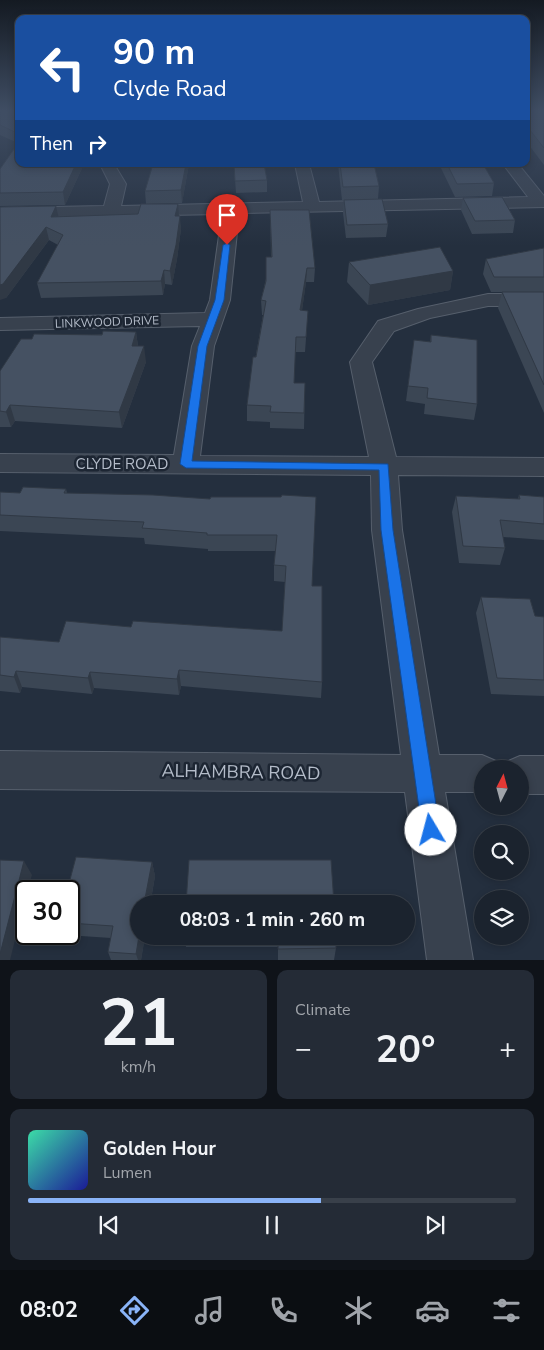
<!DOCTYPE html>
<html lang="en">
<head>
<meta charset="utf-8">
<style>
  body { margin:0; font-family:"Nunito Sans",sans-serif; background:#242b36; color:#f1f3f6; height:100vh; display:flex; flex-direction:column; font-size:19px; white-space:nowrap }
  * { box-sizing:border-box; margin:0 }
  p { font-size:16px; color:#a0a4aa }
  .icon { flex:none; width:28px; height:28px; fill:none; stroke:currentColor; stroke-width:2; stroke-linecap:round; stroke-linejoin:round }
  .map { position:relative; height:960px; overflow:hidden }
  .side { display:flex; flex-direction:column; gap:10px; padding:10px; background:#0f1319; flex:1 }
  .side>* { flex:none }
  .guide { position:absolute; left:15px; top:15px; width:515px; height:152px; border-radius:10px; box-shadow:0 2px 8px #0003,0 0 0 1px #39404a; background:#1a4fa0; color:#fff; overflow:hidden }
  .needle { width:32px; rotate:6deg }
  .controls { position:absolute; left:474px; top:760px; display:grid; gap:10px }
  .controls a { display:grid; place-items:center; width:55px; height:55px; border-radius:50%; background:#1b232e; box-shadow:0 2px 8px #0003,0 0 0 1px #39404a; font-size:25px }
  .speed { position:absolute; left:15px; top:880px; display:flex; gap:10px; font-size:25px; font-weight:700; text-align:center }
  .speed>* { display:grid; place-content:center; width:65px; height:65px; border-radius:50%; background:#1b232e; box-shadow:0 2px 8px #0003,0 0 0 1px #39404a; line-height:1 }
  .speed .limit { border:2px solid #111; border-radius:8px; background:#fff; color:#111 }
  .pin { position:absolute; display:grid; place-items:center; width:42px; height:42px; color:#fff; margin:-51px -21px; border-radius:50% 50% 50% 0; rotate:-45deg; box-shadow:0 0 5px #0007 }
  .pin .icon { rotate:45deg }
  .me { position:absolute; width:55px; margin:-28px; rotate:352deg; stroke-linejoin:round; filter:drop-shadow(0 0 4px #0008) }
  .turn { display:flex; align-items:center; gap:18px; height:105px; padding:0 15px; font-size:22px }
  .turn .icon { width:65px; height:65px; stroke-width:2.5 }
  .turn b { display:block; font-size:35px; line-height:42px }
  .then { display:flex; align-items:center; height:48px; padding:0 15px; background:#0003; gap:10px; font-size:19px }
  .big { font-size:38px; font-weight:700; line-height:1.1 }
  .side .widget { flex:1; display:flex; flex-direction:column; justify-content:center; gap:8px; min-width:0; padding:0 18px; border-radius:10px; background:#242b36 }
  .side .dial { align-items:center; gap:0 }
  .dial b { font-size:65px; line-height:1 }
  .song { display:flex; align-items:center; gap:15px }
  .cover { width:60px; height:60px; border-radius:8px; background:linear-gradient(135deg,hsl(160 70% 55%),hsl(240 70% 35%)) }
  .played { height:5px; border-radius:2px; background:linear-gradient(90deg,#8ab4f8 60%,#39404a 60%) }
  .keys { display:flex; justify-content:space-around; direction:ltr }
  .heat { display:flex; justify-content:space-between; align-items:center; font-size:28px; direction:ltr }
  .side .tiles { flex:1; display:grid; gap:10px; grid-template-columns:1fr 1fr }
  .widget:last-child { grid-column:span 2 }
  .trip { position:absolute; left:130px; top:895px; width:285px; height:50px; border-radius:25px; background:#1b232e; box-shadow:0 2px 8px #0003,0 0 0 1px #39404a; font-weight:700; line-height:50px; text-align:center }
  .dock { display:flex; height:80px; justify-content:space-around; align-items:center; background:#0b0e12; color:#a0a4aa }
  .dock .icon { width:35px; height:35px }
  .dock .on { color:#8ab4f8 }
  .dock b { font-size:22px; color:#f1f3f6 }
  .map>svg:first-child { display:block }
</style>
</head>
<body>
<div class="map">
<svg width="544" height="960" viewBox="0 0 544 960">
  <rect width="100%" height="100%" fill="#242f3e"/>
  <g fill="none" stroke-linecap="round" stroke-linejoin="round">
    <g stroke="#565f6c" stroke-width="2">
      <g id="minor">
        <polygon points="100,164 114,164 126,184 121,206 303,202 295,164 309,164 319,202 528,197 503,164 518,164 544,196 544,207 239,213 230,300 214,346 200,456 369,457 350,362 378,321 418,309 488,294 544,294 544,306 488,306 430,318 394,331 372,362 396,457 544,458 544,476 398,475 402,530 439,755 482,755 496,761 499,769 482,769 482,792 445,792 473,960 427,960 405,792 0,789 0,751 401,755 372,530 371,475 0,472 0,454 174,455 192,346 200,326 0,330 0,318 205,313 210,300 222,214 0,218 0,208 104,206 110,184"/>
        <polygon points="520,756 544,756 544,794 520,794 520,769 503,769 506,762"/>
      </g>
    </g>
    <use href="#minor" fill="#38414e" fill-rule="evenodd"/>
  </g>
  <g fill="#3b4654">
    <polygon points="0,111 19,111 19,164 84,164 65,205 0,206 0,169 18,143 0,135"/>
    <polygon points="526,111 544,111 544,165 526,141"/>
    <polygon points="189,164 182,203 146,204 145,191"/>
    <polygon points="234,164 264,164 267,180 267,192 236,193"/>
    <polygon points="338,164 374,164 379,186 378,199 342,200"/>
    <polygon points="439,164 483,164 494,183 492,196 455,197"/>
    <polygon points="463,198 515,220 513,233 472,234 461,210"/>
    <polygon points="344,200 388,224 386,237 346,238 343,213"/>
    <polygon points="0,207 58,217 179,216 181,229 177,259 172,285 165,284 163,295 41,298 37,283 58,245 49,240 6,298"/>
    <polygon points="270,210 315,268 314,282 306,282 302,310 307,325 305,352 295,352 294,383 305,383 304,429 270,428 270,422 247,421 247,405 263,315 262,315 261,300 271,257"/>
    <polygon points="544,248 544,413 498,308 502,292 491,292 483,274 486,259"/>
    <polygon points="349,262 453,271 450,290 368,305 347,282"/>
    <polygon points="136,332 138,346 146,362 122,428 15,421 11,427 0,427 0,371 32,339"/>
    <polygon points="431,335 477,404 474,420 424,414 425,404 406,401 414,340 430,342"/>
    <polygon points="66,489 67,493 210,499 281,497 312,586 322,682 321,698 181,686 179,695 94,688 92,694 22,687 20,693 0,691 0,637 59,642 131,627 282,631 285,582 274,581 274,565 276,551 208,551 208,549 145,544 144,538 0,531 0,492 20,493"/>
    <polygon points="519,495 544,497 544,540 503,537 505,548 500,565 459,563 452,512 456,496 518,499"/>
    <polygon points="481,597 535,616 544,617 544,696 491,694 476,613"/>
    <polygon points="152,862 155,876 141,960 111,960 108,952 111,938 66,935 65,934 69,934 69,891"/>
    <polygon points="184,936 336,936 336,948 334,960 278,960 278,947 186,947"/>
  </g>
  <g fill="#303945">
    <polygon points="76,164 84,164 65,205 63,192"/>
    <polygon points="186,164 189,164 182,203 181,190"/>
    <polygon points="178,204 179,217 175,216"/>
    <polygon points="56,206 59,219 51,217"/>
    <polygon points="180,216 181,229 177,259 172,285 170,271"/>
    <polygon points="46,227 49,240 6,298 0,300 0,285"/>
    <polygon points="307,268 306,282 300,325 300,310"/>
    <polygon points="164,270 165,284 163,295 161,281"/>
    <polygon points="453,271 450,290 368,305 370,285"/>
    <polygon points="136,332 138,347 132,346"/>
    <polygon points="144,346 146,362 122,428 119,412"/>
    <polygon points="10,405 15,421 11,427 6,412"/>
    <polygon points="179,670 181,686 179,695 177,679"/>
    <polygon points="16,671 22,687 20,693 14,677"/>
    <polygon points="90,672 94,688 92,694 88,678"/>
    <polygon points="24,861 32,875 27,891 26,891 26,896 10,960 0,960 0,954"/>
    <polygon points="152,862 155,876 150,904 144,904"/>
    <polygon points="139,936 145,936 141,960 138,960 136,954"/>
  </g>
  <g fill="#455162" stroke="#303945">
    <polygon points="0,111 19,111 19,134 0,125"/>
    <polygon points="526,111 544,111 544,148 526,125"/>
    <polygon points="19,142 19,164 76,164 63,192 0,193 0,169"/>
    <polygon points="153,164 186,164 181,190 145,191"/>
    <polygon points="234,164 264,164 267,180 235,181"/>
    <polygon points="340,164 374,164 379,186 343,187"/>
    <polygon points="447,164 483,164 494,183 457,184"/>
    <polygon points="502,197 515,220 475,221 463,198"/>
    <polygon points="382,199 388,224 347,225 344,200"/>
    <polygon points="141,204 178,204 175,216 180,216 176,245 170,271 164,270 161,281 37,283 63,235 46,227 3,284 0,285 0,207 56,206 51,217 138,214"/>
    <polygon points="270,210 309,210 315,268 307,268 300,310 308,311 306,337 296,337 294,383 305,383 304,413 270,412 271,406 247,405 253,357 256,357 266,301 261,300 266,281 266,257 272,257"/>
    <polygon points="440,247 453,271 370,285 349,262"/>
    <polygon points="544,248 544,277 494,277 486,259"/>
    <polygon points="502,292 544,292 544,385"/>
    <polygon points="103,331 136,332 132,346 144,346 119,412 10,405 6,412 0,411 0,371 21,339 32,339 34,334 102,335"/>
    <polygon points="431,335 477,340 477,404 427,398 428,388 408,386 414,340 431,342"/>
    <polygon points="23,487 66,489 64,493 153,495 210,499 211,497 281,497 282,495 316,497 312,586 322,586 322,682 179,670 177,679 90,672 88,678 16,671 14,677 0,675 0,637 59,642 66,621 131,627 133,621 282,631 286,566 274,565 277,535 207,535 207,533 142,528 144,522 0,515 0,492 20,493"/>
    <polygon points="519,495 544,497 544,524 500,520 505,548 463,546 456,496 520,499"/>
    <polygon points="481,597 530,599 535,616 544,617 544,680 497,678"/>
    <polygon points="76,857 152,862 144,904 139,904 139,936 136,954 108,952 113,926 69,923 69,891 67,891"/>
    <polygon points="0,860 24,861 0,954"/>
    <polygon points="189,860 331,860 334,904 186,904"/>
    <polygon points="278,936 336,936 336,948 278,949"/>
  </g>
  <linearGradient id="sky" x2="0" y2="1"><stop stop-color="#141a22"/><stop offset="0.45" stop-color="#3f4d63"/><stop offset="1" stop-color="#3f4d63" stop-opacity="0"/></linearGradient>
  <rect width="544" height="246" fill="url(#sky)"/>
  <polygon fill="#1a73e8" stroke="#114b97" points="227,243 230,245 224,300 207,346 192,461 388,464 393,530 440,830 437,836 431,838 425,836 422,830 381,530 379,470 186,468 180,464 198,346 215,300 223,245"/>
  <g text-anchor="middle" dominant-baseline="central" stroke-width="5" stroke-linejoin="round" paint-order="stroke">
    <g font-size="12" fill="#b4bcc9" stroke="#1d2633">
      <text transform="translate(107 322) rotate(-2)">LINKWOOD DRIVE</text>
    </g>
    <g font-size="15" fill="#b4bcc9" stroke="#1d2633">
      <text x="122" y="464">CLYDE ROAD</text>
    </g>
    <g font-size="18" fill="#b4bcc9" stroke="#1d2633">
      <text transform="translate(241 772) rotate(1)">ALHAMBRA ROAD</text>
    </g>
  </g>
</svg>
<div class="controls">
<a><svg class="needle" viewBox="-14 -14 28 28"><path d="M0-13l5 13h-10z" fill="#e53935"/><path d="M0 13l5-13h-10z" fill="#a0a4aa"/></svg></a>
<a><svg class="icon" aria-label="search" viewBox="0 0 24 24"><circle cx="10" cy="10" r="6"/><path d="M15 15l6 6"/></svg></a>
<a><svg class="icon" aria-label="layers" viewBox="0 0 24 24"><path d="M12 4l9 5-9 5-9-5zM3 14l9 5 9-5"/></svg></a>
</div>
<div class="speed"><div class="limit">30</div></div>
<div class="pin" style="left:227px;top:245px;background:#d93025"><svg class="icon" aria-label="arrive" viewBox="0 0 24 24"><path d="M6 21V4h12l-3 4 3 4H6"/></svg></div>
<svg class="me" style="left:431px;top:830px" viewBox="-20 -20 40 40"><circle r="19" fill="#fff"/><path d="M0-13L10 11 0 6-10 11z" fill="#1a73e8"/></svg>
<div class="trip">08:03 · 1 min · 260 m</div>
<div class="guide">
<div class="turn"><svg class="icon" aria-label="left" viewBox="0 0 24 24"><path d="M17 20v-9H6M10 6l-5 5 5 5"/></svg><div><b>90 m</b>Clyde Road</div></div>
<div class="then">Then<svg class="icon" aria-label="right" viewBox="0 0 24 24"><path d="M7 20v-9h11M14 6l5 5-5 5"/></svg></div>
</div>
</div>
<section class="side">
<div class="tiles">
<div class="widget dial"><b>21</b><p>km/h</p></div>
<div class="widget"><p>Climate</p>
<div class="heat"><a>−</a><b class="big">20°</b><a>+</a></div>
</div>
<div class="widget">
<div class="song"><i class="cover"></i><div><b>Golden Hour</b><p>Lumen</p></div></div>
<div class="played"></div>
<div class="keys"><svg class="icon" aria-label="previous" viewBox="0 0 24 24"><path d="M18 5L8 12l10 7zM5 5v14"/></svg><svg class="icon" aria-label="pause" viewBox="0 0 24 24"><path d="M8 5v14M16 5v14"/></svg><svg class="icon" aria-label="next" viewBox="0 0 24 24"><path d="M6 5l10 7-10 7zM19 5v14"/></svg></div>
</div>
</div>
</section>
<nav class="dock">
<b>08:02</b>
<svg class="icon on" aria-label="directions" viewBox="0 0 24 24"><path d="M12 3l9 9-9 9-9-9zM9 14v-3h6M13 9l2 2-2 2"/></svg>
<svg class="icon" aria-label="music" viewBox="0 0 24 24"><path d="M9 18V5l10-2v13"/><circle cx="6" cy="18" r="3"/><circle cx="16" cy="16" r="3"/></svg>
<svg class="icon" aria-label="phone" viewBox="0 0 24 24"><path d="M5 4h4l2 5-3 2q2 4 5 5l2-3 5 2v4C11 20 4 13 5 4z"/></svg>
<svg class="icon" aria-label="climate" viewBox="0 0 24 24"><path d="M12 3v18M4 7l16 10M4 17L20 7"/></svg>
<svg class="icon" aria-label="car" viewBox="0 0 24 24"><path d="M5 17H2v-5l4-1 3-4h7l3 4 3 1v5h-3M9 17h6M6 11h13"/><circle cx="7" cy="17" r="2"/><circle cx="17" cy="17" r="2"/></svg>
<svg class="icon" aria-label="filters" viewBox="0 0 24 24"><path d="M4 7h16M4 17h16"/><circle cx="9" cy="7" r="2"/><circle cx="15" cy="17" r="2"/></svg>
</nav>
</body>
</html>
